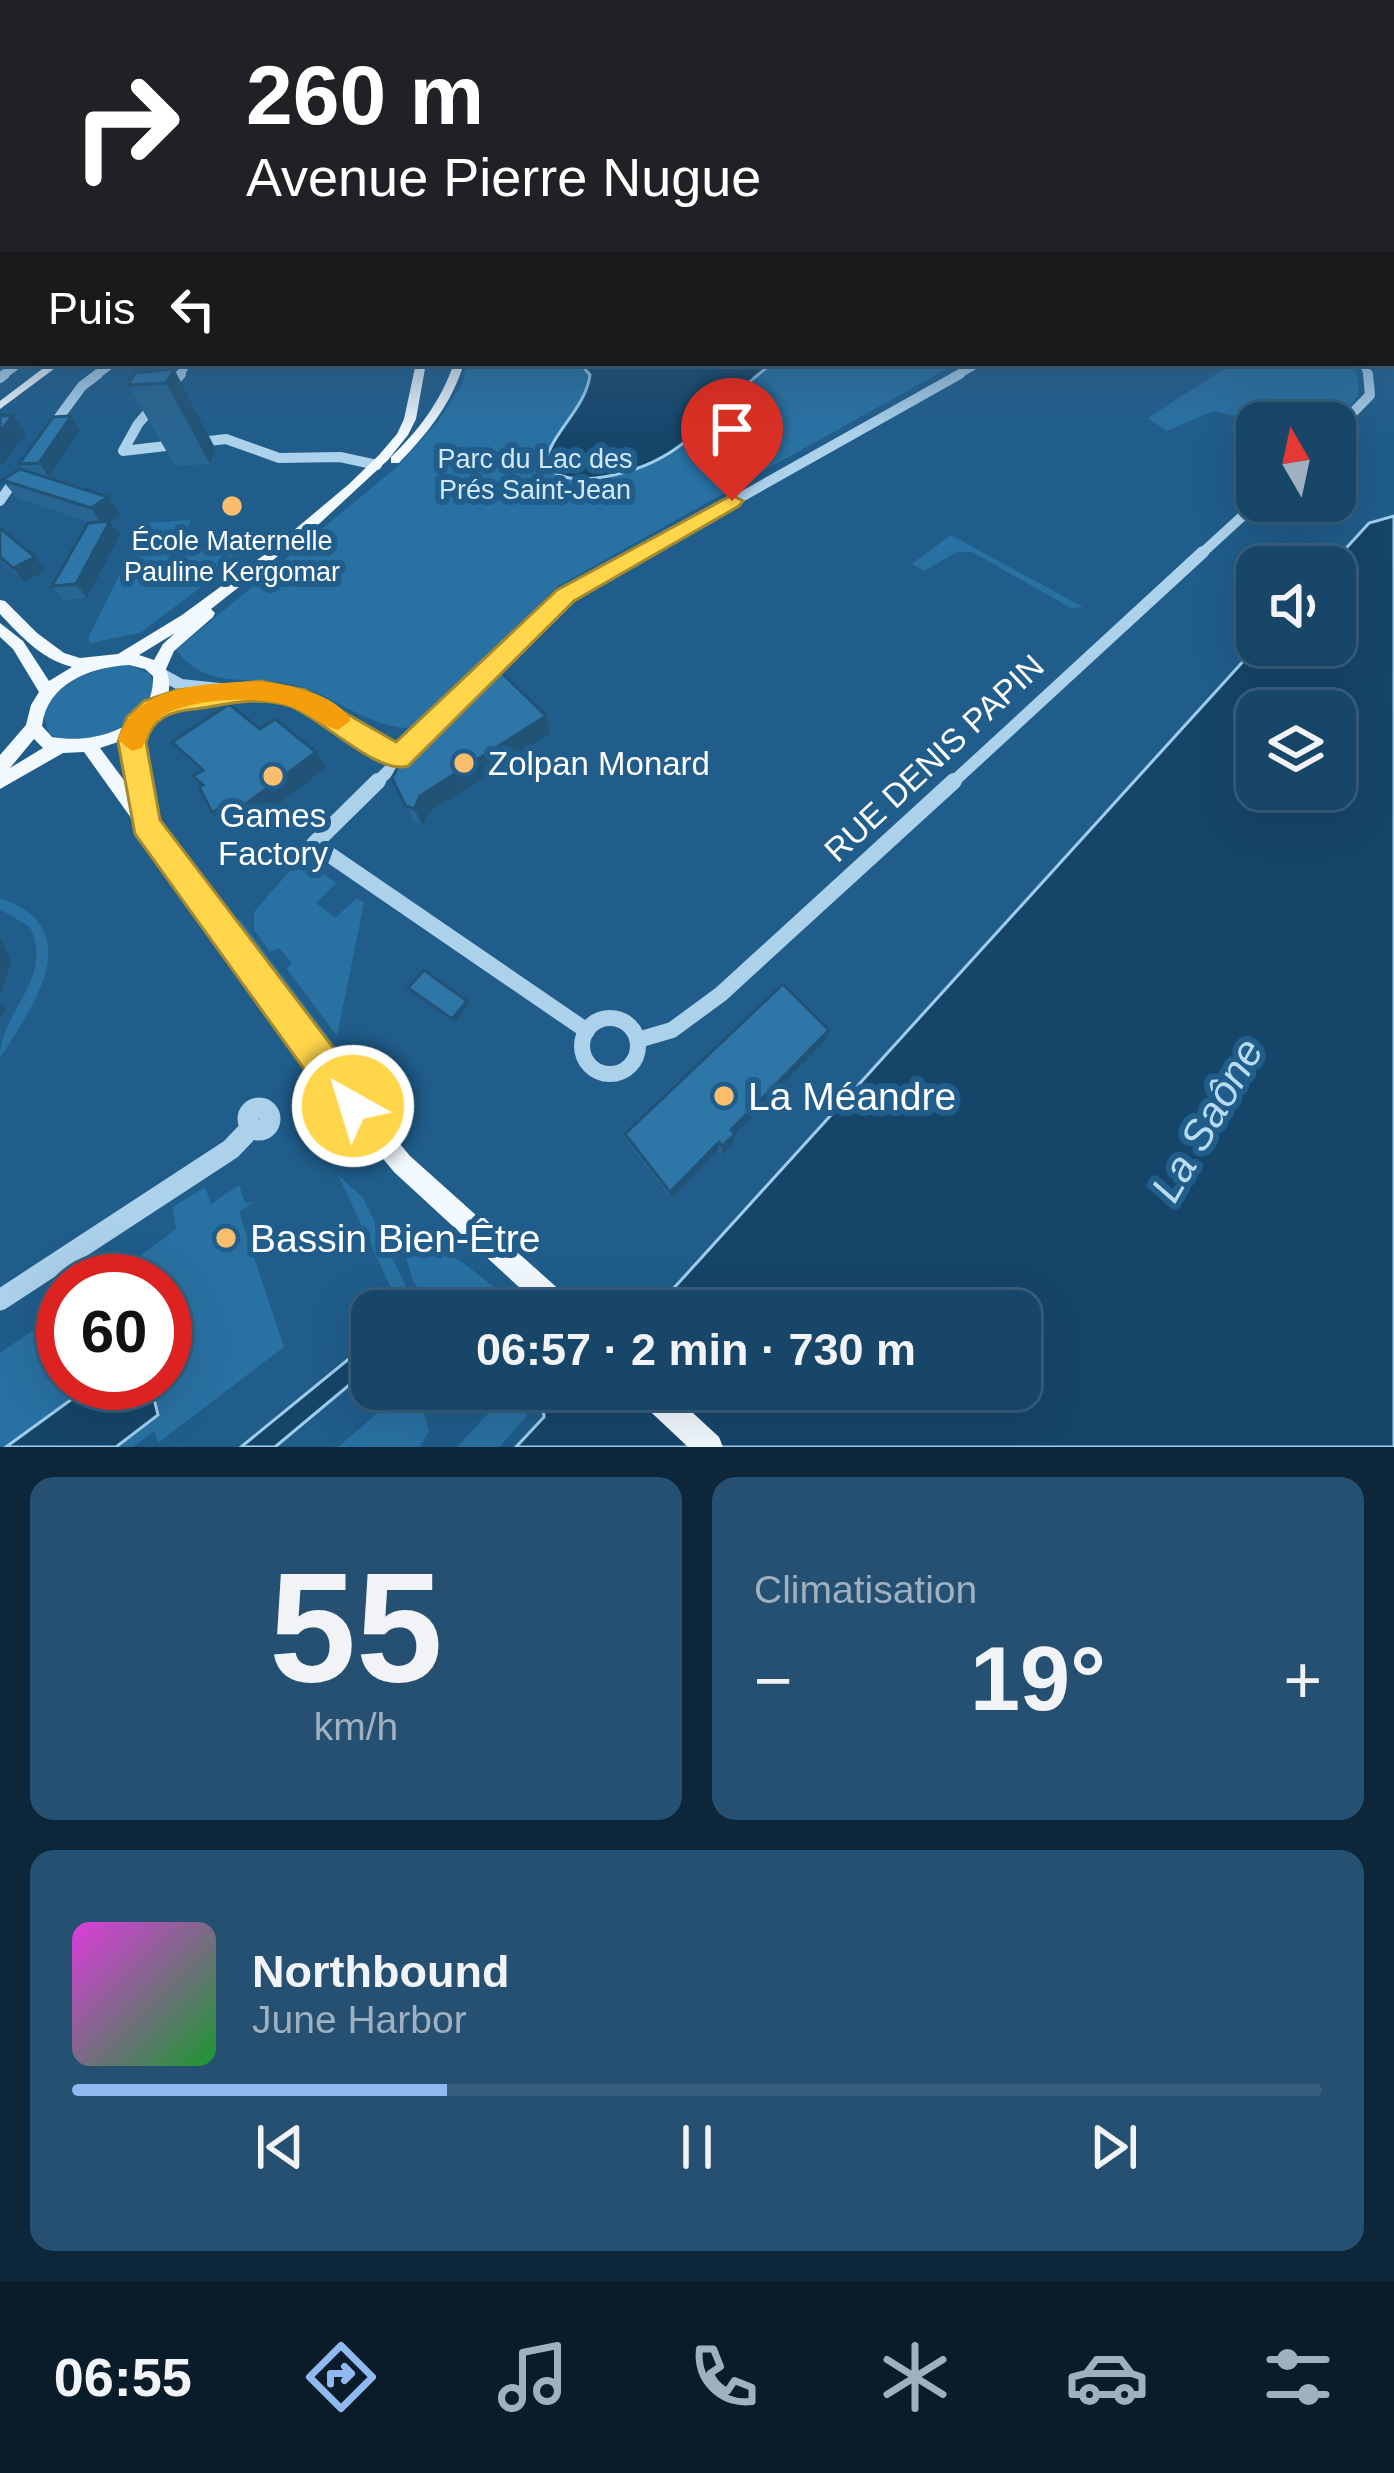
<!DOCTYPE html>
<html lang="fr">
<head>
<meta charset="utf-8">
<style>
  body { margin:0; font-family:Helvetica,sans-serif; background:#255071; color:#f1f3f6; height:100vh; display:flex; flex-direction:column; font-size:45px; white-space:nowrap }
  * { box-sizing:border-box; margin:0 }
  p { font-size:39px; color:#9fb1c0 }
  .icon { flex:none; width:66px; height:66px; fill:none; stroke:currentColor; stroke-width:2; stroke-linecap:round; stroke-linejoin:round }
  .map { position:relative; height:1447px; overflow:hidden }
  .sheet { display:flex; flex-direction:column; gap:30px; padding:30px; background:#0d2639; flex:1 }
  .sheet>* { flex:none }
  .guide { position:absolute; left:0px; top:0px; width:1395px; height:366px; box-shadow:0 12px 48px #0002,0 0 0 3px #365e7c; background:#202124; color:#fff; overflow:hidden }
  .needle { width:78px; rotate:351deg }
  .tools { position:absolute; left:1236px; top:402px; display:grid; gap:24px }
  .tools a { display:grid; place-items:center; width:120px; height:120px; border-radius:24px; background:#184668; box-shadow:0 12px 48px #0002,0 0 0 3px #365e7c; font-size:60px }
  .speed { position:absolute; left:36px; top:1254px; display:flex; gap:24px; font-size:60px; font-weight:700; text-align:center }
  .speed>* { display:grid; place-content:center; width:156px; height:156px; border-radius:50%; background:#184668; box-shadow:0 12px 48px #0002,0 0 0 3px #365e7c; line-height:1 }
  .speed .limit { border:18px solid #d22; background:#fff; color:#111 }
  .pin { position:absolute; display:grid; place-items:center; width:102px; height:102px; color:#fff; margin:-123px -51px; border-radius:50% 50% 50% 0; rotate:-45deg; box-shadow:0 0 12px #0007 }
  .pin .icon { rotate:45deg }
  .me { position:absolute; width:132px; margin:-66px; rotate:321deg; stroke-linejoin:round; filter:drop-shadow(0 0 9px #0008) }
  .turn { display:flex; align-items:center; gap:42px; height:252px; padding:0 48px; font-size:54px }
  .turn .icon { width:156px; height:156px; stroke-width:2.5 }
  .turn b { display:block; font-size:84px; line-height:102px }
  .then { display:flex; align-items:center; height:114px; padding:0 48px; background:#0003; gap:24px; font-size:45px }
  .big { font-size:90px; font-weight:800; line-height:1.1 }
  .sheet .card { flex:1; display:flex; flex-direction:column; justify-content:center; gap:18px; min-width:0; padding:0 42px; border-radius:24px; background:#255071 }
  .sheet .dial { align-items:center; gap:0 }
  .dial b { font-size:156px; line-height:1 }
  .song { display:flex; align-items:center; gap:36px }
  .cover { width:144px; height:144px; border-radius:18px; background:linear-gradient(135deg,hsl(300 70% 55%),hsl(130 70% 35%)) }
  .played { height:12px; border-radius:6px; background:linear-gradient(90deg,#90b9f0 30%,#365e7c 30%) }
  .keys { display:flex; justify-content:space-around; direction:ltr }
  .heat { display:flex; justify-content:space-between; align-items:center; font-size:66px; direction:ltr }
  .sheet .tiles { flex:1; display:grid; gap:30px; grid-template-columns:1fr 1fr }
  .card:last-child { grid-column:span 2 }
  .trip { position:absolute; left:351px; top:1290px; width:690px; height:120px; border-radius:24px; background:#184668; box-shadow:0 12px 48px #0002,0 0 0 3px #365e7c; font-weight:800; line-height:120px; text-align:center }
  .dock { display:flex; height:192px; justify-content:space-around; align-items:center; background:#0a1c2a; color:#9fb1c0 }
  .dock .icon { width:84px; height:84px }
  .dock .active { color:#90b9f0 }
  .dock b { font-size:54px; color:#f1f3f6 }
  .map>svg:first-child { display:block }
</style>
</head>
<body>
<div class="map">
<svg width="1394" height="1447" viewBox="0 0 1394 1447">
  <rect width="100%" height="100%" fill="#205d8b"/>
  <g fill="#2971a3">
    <path d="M 468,363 L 957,363 L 558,586 L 413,728 C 374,729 342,702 307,689 C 258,670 211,696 176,650 L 398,466 L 439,420 L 462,384 Z"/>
    <path d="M 1233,363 L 1351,363 C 1368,390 1355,404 1334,423 L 1269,423 L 1213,411 L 1167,431 L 1148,418 Z"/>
    <polygon points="191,520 183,540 273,533 140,633 90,643 88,638 145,523"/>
    <polygon points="951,535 1083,607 1071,608 972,552 957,552 924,571 912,564"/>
    <path d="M 126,664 L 149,673 L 155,685 C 137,724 92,756 49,734 L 43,713 C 62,679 89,670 126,664 Z"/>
    <polygon points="301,858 336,883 316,903 335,918 357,898 364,903 337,1036 287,969 292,963 279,948 270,952 254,930 254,912"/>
    <path d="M 0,898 C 90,929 33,1006 0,1058 C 0,1010 55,980 30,927 L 0,909 Z"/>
    <polygon points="240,919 351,1067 354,1088 230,928"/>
    <polygon points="338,1175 363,1198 418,1311 402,1311"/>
    <polygon points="239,1185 245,1203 253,1202 239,1212 284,1347 158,1443 154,1431 133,1447 0,1447 0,1353 63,1310 63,1383 165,1383 165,1281 107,1281 176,1229 173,1207 205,1187 211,1204"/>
    <polygon points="398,1232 462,1262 493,1286 475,1311 434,1311 413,1281"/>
    <polygon points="406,1389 418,1389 429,1431 420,1447 338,1447"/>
    <polygon points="510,1390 527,1416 499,1447 457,1447"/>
  </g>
  <g fill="#16456a" stroke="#9fceed" stroke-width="3" fill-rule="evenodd">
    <path d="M 580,363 L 773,363 C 706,411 689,466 596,478 C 577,480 558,480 545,464 C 552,431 585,410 590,375 Z"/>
    <path d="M 1394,516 L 1394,1447 L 516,1447 L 544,1417 L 543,1405 L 559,1389 L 1020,1389 L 1020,1311 L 653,1311 L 1258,645 L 1335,645 L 1335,567 L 1329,567 L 1369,523 ZM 1257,711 L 1335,711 L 1335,789 L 1257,789 Z"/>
    <polygon points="372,1340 372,1366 275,1447 241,1447"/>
    <polygon points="94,1383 150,1383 158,1415 116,1447 6,1447"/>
  </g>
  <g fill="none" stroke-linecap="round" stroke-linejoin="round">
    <g stroke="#acd1eb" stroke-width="8">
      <polyline points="143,363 252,363"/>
      <polyline points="1363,363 1369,377"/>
      <polyline points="1,377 20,363"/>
      <polyline points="94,377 113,363"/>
      <polyline points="179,377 185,366"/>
      <polyline points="954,377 979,363"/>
    </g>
    <g stroke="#acd1eb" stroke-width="10">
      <polyline points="181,374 138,424 123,451 226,439 279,458 340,457 377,465"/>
      <polyline points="0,378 5,374"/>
      <polyline points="51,428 82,386 98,374"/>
      <polyline points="1335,431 1370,395 1368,374"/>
      <polyline points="0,501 18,475"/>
      <polyline points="638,555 960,374"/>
      <polyline points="1200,555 1259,501"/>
    </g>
    <g stroke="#acd1eb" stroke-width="12">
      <polyline points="161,674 181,685 296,697 398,757"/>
      <polyline points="153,709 212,694"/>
      <polyline points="375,784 566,596 643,552"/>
      <polyline points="951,784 1203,552"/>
    </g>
    <g stroke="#acd1eb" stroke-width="16">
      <polyline points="378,781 314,844 587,1031"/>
      <circle cx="610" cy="1046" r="28"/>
      <polyline points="638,1040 672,1030 721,994 954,781"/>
    </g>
    <g stroke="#acd1eb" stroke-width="21">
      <circle cx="259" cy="1119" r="11"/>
      <polyline points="0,1300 231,1149 250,1129"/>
    </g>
    <g fill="#f1f8fe" fill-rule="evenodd">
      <polygon points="50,363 62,363 0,409 0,401"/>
      <path d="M 416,363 L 426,363 L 416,419 L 408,435 L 388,460 L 320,523 L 211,609 L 215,613 L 213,617 L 174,651 L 166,669 C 179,707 149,712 140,742 L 153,819 L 337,1068 L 410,1156 L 573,1302 L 577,1311 L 545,1311 L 394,1172 L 321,1084 L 84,752 L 63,753 L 0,789 L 0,755 L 26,725 L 31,705 L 39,692 L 13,649 L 0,637 L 0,623 L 23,641 L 49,681 L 72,667 C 41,659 21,636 0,614 L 0,600 L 5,601 L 37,633 L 64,653 L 80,658 L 118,654 L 182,615 L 268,552 L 349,484 L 379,455 L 397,434 L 404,419 ZM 175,633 L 163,644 L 154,660 L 139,655 ZM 129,665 L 145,669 L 153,676 C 155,727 95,745 52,737 L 42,726 C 47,683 91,667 129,665 ZM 34,739 L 43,748 L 10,768 ZM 124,740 L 124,742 L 132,791 L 100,748 Z"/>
      <path d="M 454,363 L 464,363 C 452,403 428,433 399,463 L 391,463 L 391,457 C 419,430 441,401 454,363 Z"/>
      <polygon points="633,1389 667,1389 719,1437 723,1447 688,1447 637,1399"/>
    </g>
  </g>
  <g fill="#286590">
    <polygon points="174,369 216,450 210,464 175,466 128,385"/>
    <polygon points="71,416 80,430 49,477 45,477 108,497 120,515 110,522 120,535 87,598 63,600 52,586 91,523 17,498 2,480 23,470 19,464"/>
    <polygon points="0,528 35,557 46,571 24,582 0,561"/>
    <polygon points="546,716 550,734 428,813 423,826 414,822 392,778"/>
    <polygon points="260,729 326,768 248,827 239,822 225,827 201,786 193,776 200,771 172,742"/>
    <polygon points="824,1042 735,1134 733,1143 722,1155 718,1151 671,1199 628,1143 625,1134"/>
  </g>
  <g fill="#215376">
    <polygon points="174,369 216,450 210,464 166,383"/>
    <polygon points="13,415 26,434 1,467 0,432"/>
    <polygon points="71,416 80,430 49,477 39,463"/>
    <polygon points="108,497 120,515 110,522 120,535 87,598 76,584 104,527 91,508"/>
    <polygon points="35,557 46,571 24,582 13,568"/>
    <polygon points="546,716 550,734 428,813 423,826 414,809 420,796"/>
    <polygon points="316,752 326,768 248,827 235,812"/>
    <polygon points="226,806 239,822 225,827 212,812"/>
    <polygon points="0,936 11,962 0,994"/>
    <polygon points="467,1001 469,1004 455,1022 452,1019"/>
    <polygon points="0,1005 7,1009 0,1019"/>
    <polygon points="829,1030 824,1042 730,1139 731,1130"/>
    <polygon points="735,1134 733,1143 722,1155 722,1146"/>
    <polygon points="719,1142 718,1151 671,1199 670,1192"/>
  </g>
  <g fill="#2f76a8" stroke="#215376" stroke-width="3">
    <polygon points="174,369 166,383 128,385 135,373"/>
    <polygon points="13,415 0,432 0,416"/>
    <polygon points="71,416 39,463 19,464 53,417"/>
    <polygon points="20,469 108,497 91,508 2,480"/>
    <polygon points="110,521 76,584 52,586 88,523"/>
    <polygon points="0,528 35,557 13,568 0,557"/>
    <polygon points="497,668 546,716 420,796 414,809 405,805 392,778 398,767"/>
    <polygon points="229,704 260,729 275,719 316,752 235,812 226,806 212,812 199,787 203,785 193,776 203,770 172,742"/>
    <polygon points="424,970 467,1001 452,1019 408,988"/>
    <polygon points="783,984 829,1030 731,1130 735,1134 722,1146 719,1142 670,1192 625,1134"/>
  </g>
  <linearGradient id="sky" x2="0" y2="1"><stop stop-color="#12334c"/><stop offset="0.54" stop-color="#3c6d98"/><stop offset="1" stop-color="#3c6d98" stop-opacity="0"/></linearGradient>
  <rect width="1394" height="438" fill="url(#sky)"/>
  <path fill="#ffd54a" stroke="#a68a30" stroke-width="3" d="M 732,495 L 743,501 L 739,506 L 574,601 L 408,766 C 377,776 319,715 287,705 C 257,696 224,705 195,709 C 171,711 152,718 146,742 L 160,820 L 367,1092 L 372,1106 L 367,1119 L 353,1124 L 340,1119 L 135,834 L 118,742 L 127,717 L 144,701 L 177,690 L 260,681 L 305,690 L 396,742 L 557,590 Z"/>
  <path fill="#f59e0b" d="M 260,681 C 290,686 333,692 351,720 L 338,730 C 319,725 304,710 286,705 C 253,696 193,698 162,716 C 150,724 148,736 142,748 L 132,751 L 118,740 C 136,682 209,684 260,681 Z"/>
  <g fill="#f9bd6c" stroke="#205d8b" stroke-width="4.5">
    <circle cx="232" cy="506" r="12"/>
    <circle cx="464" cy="763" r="12"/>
    <circle cx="273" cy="776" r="12"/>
    <circle cx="724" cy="1096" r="12"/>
    <circle cx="226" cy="1238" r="12"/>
  </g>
  <g text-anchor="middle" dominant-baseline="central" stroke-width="12" stroke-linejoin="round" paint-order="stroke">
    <g font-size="27" fill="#d1e8f8" stroke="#205d8b">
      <text x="535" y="459">Parc du Lac des<tspan x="535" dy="31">Prés Saint-Jean</tspan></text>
    </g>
    <g font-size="27" fill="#fff" stroke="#205d8b">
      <text x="232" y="541">École Maternelle<tspan x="232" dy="31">Pauline Kergomar</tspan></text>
    </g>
    <g font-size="33" fill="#fff" stroke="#205d8b">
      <text transform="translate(934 758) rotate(-43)">RUE DENIS PAPIN</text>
    </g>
    <g font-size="33" fill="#fff" stroke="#205d8b" text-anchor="start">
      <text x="488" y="763">Zolpan Monard</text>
      <text x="273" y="815" text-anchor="middle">Games<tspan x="273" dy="38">Factory</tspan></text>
    </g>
    <g font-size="39" fill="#fff" stroke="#205d8b" text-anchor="start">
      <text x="748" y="1096">La Méandre</text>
      <text x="250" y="1238">Bassin Bien-Être</text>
    </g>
    <g font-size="42" font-style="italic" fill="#b8dbf2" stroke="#205d8b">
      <text transform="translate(1207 1120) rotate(-60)">La Saône</text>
    </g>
  </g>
</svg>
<div class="tools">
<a><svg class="needle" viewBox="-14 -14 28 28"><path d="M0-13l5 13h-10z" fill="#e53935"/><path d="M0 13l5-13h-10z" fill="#9fb1c0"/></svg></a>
<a><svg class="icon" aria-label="sound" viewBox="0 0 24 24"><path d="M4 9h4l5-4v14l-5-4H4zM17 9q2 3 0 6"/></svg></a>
<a><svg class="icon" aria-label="layers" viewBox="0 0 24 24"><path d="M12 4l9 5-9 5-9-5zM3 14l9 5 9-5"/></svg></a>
</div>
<div class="speed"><div class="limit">60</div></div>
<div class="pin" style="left:732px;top:501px;background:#d93025"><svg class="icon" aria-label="arrive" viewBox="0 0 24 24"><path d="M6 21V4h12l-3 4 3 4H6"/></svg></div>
<svg class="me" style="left:353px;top:1106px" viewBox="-20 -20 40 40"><circle r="17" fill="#ffd54a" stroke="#fff" stroke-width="3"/><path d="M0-11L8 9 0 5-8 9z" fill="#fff"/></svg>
<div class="trip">06:57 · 2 min · 730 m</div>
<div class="guide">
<div class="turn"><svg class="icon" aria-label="right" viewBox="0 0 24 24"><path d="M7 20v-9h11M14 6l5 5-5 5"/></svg><div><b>260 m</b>Avenue Pierre Nugue</div></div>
<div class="then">Puis<svg class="icon" aria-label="left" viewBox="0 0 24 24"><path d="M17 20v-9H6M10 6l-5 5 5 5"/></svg></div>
</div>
</div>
<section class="sheet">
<div class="tiles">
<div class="card dial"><b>55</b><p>km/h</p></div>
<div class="card"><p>Climatisation</p>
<div class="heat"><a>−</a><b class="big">19°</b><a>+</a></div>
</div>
<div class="card">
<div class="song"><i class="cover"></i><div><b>Northbound</b><p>June Harbor</p></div></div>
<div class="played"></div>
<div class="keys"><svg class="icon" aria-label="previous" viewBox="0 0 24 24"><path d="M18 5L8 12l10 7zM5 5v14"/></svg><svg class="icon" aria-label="pause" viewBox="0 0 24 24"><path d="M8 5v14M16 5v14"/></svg><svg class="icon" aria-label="next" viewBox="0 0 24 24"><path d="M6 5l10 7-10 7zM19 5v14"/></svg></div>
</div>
</div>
</section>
<nav class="dock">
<b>06:55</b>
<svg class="icon active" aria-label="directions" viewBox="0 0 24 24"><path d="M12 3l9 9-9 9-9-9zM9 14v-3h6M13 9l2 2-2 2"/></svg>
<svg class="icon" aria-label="music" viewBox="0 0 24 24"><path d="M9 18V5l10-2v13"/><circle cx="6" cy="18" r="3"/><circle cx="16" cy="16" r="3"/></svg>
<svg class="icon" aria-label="phone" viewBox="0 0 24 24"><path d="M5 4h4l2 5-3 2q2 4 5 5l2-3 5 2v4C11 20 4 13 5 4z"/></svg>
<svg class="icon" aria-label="climate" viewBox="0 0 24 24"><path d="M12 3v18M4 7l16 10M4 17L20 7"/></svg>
<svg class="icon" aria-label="car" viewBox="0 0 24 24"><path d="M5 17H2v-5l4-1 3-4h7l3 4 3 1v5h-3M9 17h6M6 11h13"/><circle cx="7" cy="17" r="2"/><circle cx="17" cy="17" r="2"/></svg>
<svg class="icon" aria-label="filters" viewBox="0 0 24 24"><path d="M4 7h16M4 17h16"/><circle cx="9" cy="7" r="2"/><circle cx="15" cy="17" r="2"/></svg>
</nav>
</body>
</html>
